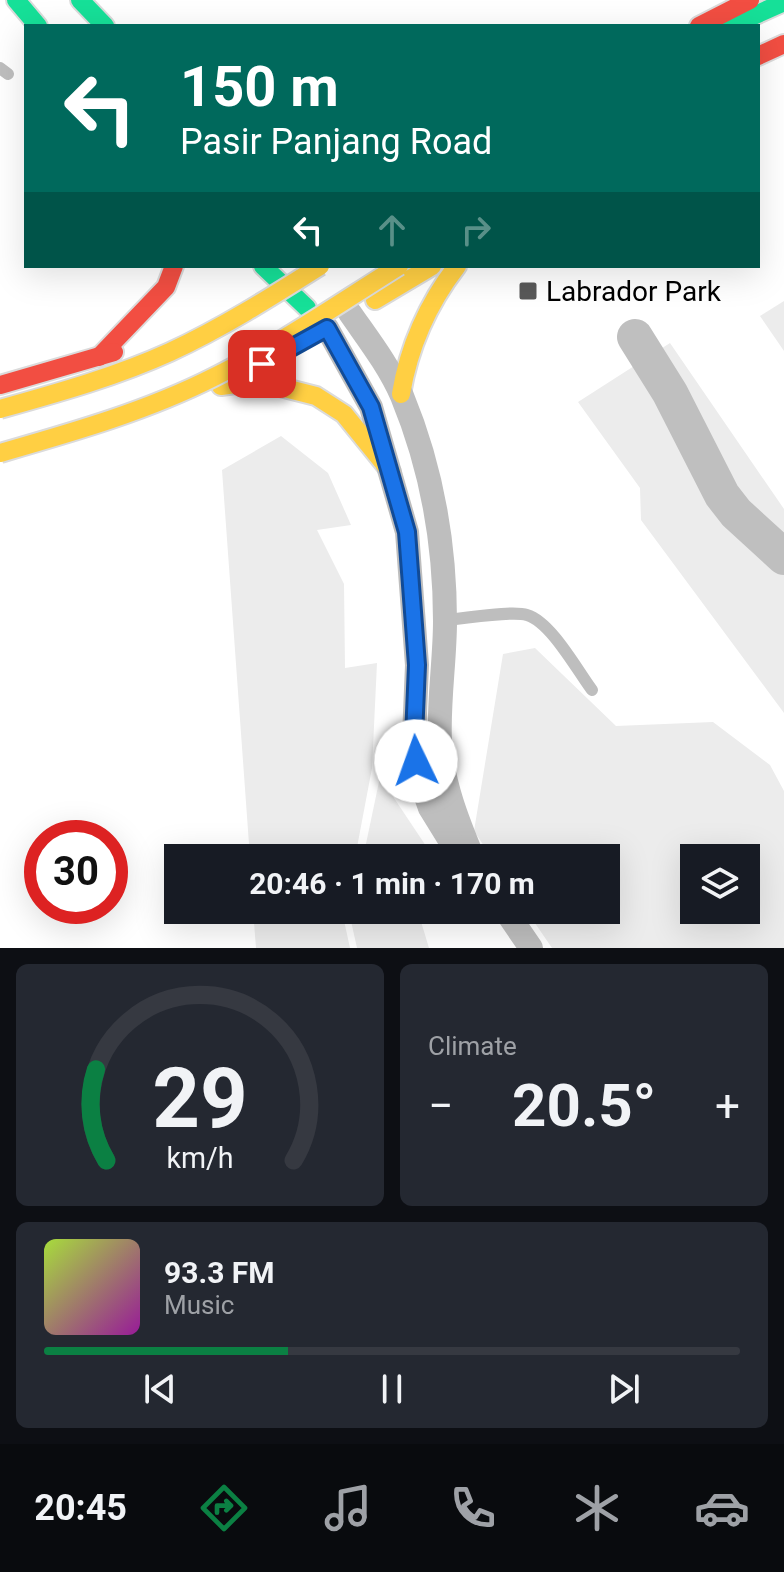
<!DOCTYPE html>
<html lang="en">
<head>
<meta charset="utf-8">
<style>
  body { margin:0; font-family:Roboto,sans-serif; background:#242831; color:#f1f3f6; height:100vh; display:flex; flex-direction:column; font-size:30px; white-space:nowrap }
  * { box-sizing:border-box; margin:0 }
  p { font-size:26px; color:#9ea1a6 }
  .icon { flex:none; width:44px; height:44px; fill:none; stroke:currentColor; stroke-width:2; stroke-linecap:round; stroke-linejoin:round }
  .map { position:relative; height:948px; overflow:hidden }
  .panel { display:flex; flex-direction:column; gap:16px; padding:16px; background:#0d0f14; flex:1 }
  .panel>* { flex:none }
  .guide { position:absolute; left:24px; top:24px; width:736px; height:244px; border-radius:0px; box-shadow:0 8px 32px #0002; background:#00695c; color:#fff; overflow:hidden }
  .buttons { position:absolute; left:680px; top:844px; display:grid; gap:16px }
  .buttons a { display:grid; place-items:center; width:80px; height:80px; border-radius:0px; background:#171b24; box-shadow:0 8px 32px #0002; font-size:40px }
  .speed { position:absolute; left:24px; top:820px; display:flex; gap:16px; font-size:40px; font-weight:700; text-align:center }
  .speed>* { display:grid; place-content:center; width:104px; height:104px; border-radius:50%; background:#171b24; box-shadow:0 8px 32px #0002; line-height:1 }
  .speed .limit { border:12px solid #d22; background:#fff; color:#111 }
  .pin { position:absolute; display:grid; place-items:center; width:68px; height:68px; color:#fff; margin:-34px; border-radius:16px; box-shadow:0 4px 12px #0006 }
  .me { position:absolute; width:88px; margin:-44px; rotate:357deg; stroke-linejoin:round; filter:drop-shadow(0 0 6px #0008) }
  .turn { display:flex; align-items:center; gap:28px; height:168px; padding:0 24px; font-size:36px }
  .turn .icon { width:104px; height:104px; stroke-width:2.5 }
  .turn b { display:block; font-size:56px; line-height:68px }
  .lanes { display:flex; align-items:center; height:76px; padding:0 24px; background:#0003; justify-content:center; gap:40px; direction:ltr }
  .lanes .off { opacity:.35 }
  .big { font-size:60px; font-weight:700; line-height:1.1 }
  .panel .card { flex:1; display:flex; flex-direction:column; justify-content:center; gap:12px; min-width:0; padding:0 28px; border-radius:12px; background:#242831 }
  .panel .dial { align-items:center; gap:0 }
  .dial svg { height:208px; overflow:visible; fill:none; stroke:#363941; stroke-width:7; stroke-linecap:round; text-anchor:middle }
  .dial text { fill:#f1f3f6; stroke:none }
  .song { display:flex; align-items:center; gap:24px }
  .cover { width:96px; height:96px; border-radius:12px; background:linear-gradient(135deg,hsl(80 70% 55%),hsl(300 70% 35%)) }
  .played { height:8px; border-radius:4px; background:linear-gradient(90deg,#0b8043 35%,#363941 35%) }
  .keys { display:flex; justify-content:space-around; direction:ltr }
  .heat { display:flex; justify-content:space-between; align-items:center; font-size:44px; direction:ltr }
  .panel .tiles { flex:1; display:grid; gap:16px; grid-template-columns:1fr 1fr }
  .card:last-child { grid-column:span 2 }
  .trip { position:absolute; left:164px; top:844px; width:456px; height:80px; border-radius:0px; background:#171b24; box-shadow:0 8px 32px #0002; font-weight:700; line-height:80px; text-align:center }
  .tab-bar { display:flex; height:128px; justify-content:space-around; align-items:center; background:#090b0e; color:#9ea1a6 }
  .tab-bar .icon { width:56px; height:56px }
  .tab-bar .current { color:#0b8043 }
  .tab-bar b { font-size:36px; color:#f1f3f6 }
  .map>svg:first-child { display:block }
</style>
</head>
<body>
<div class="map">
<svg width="784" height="948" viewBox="0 0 784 948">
  <rect width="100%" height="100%" fill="#fff"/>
  <g fill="#ececec" fill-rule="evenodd">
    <polygon points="784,301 784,351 760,316"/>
    <polygon points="670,343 784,509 784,713 641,520 640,488 578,402"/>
    <polygon points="281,436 328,473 351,525 317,530 344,584 345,668 377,663 372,768 355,858 250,858 222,470"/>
    <path d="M 535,648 L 616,726 L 713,722 L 770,765 L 784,791 L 784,948 L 552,948 L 526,910 L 606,910 L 606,858 L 492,858 L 474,831 L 503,654 ZM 694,858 L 746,858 L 746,910 L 694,910 Z"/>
    <polygon points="380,777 434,858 363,858"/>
    <polygon points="253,910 344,910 343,916 350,948 256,948"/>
    <polygon points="353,910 427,910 419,915 429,948 357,948 351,921"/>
  </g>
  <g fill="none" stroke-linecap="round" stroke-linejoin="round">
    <polyline stroke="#bfbfbf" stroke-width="36" points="635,337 670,393 722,495 736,513 784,557"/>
    <g stroke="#dbdbdb" stroke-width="22">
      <g id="fast">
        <polyline points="16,0 38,26"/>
        <polyline points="80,0 105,26"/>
        <polyline points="731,26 784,2"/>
        <polyline points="263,266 307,308"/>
      </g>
    </g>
    <g stroke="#dbdbdb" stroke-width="22">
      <g id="slow">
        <polyline points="375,300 432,266"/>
        <polyline points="221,386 257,381 316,396 344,414 391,472"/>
        <path d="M 401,394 C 409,346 427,305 457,266"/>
      </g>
    </g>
    <g stroke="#dbdbdb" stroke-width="22">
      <g id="jam">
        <polyline points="699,26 750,0"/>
        <polyline points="758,56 784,44"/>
        <polyline points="99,357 166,287 174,266"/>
        <polyline points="0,385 114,352"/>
      </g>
    </g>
    <g stroke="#bebebe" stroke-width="12">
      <polyline points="0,68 8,74"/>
      <path d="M 445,620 C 463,619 512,610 527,615 C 551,622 577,670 592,690"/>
    </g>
    <g stroke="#bebebe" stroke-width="24">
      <path d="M 350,313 C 368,339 389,366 402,396 C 431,466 445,544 445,621 C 445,661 438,702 440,742 C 442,782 458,822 473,858"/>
      <polyline points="327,328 371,407 407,532 417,665 414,737 417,771 430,808 451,842 464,855"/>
      <polyline points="505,910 531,948"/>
    </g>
    <use href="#fast" stroke="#16e098" stroke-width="18"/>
    <use href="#slow" stroke="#ffcf43" stroke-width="18"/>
    <use href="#jam" stroke="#f24e42" stroke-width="18"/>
    <g stroke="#dbdbdb" stroke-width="22" stroke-linecap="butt">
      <g id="slow-bridge">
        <path d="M 0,409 C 57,393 115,377 170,352 C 222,328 271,297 320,266"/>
        <path d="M 0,453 C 73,432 147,411 214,377 C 279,345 338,304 399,266"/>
      </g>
    </g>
    <use href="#slow-bridge" stroke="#ffcf43" stroke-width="18"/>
  </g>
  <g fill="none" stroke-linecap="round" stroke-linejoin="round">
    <g stroke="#114b97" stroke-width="20">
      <polyline id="route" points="262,364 327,328 371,407 407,532 417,665 414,737 416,761"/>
    </g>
    <use href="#route" stroke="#1a73e8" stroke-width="14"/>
  </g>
  <rect fill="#595959" stroke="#fff" stroke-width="3" x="518" y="281" width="20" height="20" rx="4"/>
  <g text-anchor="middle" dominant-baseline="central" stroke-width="6" stroke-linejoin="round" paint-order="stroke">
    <g font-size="28" fill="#000" stroke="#fff" text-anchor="start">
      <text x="546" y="291">Labrador Park</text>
    </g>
  </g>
</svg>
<div class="buttons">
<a><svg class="icon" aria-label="layers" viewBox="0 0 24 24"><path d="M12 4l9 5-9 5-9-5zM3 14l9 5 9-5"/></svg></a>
</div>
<div class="speed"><div class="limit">30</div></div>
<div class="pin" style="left:262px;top:364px;background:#d93025"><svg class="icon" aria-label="arrive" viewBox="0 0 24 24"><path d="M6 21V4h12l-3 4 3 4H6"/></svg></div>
<svg class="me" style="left:416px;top:761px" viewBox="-20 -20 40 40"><circle r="19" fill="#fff"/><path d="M0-13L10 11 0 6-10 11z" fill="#1a73e8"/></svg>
<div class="trip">20:46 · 1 min · 170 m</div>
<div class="guide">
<div class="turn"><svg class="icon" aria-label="left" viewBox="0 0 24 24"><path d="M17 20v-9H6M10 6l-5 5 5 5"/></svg><div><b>150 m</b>Pasir Panjang Road</div></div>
<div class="lanes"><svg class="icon" aria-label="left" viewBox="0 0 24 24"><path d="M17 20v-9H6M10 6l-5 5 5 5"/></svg><svg class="icon off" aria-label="ahead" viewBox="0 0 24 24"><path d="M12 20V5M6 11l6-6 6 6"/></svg><svg class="icon off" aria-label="right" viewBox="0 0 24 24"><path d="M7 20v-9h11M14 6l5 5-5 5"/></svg></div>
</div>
</div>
<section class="panel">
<div class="tiles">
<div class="card dial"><svg viewBox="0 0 100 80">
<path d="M14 69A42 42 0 1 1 86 69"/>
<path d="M14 69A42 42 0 0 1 10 34" stroke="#0b8043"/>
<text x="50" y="56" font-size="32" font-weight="700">29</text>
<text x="50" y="72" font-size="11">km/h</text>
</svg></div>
<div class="card"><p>Climate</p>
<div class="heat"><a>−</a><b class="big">20.5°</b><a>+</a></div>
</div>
<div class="card">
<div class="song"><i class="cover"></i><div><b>93.3 FM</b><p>Music</p></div></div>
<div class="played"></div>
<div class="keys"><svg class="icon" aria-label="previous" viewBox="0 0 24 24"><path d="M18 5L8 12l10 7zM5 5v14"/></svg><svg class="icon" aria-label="pause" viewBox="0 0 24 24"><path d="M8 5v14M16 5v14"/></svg><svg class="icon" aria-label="next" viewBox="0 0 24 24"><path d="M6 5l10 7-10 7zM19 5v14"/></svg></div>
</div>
</div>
</section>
<nav class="tab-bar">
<b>20:45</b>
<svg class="icon current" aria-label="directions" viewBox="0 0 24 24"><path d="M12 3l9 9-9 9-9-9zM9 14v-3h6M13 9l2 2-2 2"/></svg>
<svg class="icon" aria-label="music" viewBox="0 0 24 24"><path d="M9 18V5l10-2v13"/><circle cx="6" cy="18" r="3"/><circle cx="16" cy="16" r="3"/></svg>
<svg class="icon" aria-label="phone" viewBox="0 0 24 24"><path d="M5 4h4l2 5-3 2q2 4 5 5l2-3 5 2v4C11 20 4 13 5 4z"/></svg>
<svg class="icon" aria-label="climate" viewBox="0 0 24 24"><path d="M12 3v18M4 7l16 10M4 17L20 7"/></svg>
<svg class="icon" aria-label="car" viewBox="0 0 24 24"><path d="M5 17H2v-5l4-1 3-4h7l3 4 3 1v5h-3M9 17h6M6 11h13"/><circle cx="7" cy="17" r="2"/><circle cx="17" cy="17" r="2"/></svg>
</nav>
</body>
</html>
